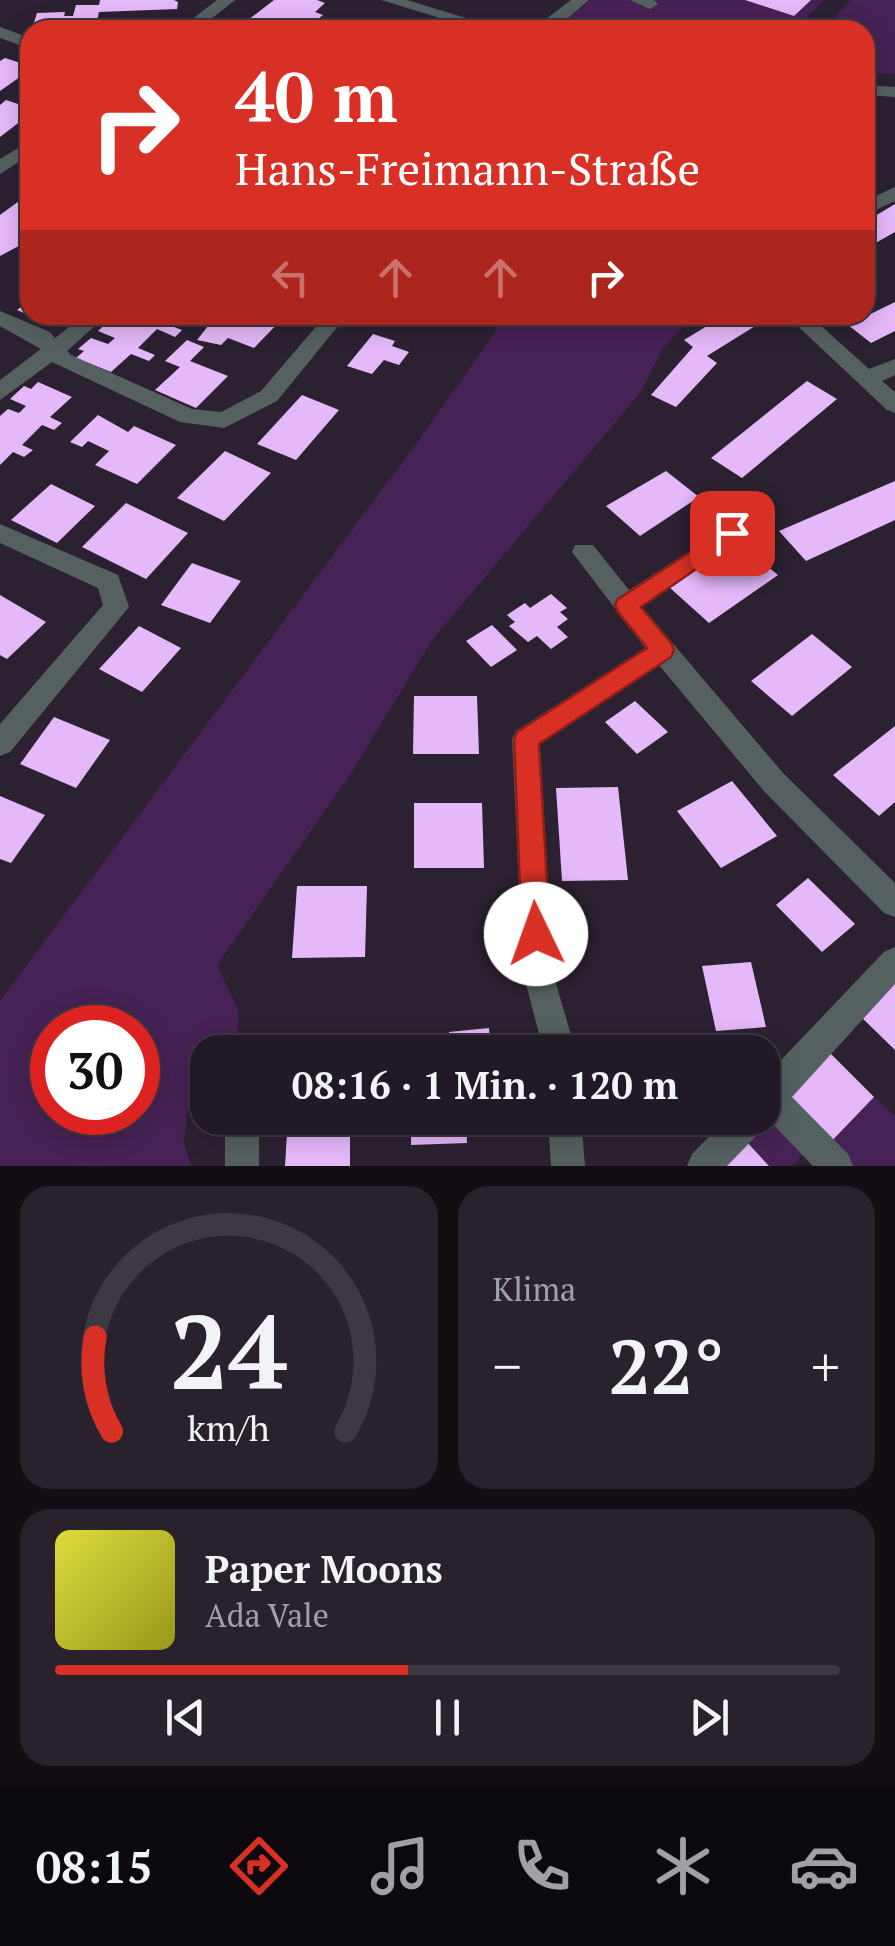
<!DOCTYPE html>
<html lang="de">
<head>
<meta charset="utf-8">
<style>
  body { margin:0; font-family:"PT Serif",serif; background:#29222d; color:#f1f3f6; height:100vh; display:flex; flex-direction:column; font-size:38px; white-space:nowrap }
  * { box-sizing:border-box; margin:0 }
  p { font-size:32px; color:#a2a0a7 }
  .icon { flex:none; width:55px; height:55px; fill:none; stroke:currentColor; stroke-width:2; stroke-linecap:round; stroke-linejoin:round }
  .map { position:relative; height:1166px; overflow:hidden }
  .sheet { display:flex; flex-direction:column; gap:20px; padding:20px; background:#120e14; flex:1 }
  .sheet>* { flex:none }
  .banner { position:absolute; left:20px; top:20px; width:855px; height:305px; border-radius:30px; box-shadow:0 5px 25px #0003,0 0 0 2px #3e3842; background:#d93025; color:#fff; overflow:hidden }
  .speed { position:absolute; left:30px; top:1005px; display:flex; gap:20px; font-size:50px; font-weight:700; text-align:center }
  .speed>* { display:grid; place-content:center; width:130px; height:130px; border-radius:50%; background:#211925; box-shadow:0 5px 25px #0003,0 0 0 2px #3e3842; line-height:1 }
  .speed .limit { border:15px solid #d22; background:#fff; color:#111 }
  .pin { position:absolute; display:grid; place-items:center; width:85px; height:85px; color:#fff; margin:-42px; border-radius:20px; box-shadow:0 5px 15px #0006 }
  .me { position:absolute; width:110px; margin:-55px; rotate:357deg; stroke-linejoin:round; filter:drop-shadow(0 0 8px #0008) }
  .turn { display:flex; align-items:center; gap:35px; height:210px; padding:0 50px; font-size:45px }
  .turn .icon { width:130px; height:130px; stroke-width:2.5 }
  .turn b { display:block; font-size:70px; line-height:85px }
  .lanes { display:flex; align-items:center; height:95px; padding:0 50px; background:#0003; justify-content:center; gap:50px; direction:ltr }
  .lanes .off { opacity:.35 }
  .big { font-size:75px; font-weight:800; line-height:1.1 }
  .sheet .tile { flex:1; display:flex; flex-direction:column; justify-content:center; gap:15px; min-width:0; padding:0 35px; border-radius:30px; background:#29222d }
  .sheet .dial { align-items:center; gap:0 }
  .dial svg { height:260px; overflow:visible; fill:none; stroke:#3e3842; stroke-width:7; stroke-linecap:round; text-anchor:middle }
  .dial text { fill:#f1f3f6; stroke:none }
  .song { display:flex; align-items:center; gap:30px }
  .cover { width:120px; height:120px; border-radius:15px; background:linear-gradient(135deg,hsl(60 70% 55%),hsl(60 70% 35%)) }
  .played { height:10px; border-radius:5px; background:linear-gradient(90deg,#d93025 45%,#3e3842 45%) }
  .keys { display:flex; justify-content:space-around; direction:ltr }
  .heat { display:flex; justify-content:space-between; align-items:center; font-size:55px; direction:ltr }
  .sheet .tiles { flex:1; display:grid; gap:20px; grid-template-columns:1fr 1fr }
  .tile:last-child { grid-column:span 2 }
  .trip { position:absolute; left:190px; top:1035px; width:590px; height:100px; border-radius:30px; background:#211925; box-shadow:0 5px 25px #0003,0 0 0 2px #3e3842; font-weight:800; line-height:100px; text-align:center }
  .dock { display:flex; height:160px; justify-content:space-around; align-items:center; background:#0d0a0f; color:#a2a0a7 }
  .dock .icon { width:70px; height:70px }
  .dock .selected { color:#d93025 }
  .dock b { font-size:45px; color:#f1f3f6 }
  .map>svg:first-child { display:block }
</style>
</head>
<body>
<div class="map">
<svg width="895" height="1166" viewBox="0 0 895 1166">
  <rect width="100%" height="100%" fill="#2c2131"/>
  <g fill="#472256" fill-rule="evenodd">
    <polygon points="591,0 825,0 792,30 601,30 565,21"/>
    <polygon points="851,0 895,0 895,74 865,73 865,30 822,30"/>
    <path d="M 507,315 L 695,315 L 663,348 L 640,393 L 432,640 L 352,772 L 217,965 L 239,1012 L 236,1052 L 208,1052 L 207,1087 L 190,1090 L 184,1142 L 191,1166 L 0,1166 L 0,1001 L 417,443 ZM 52,1028 L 138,1028 L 138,1112 L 52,1112 Z"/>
    <polygon points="874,1097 895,1116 895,1166 845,1166 826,1147"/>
    <polygon points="763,1114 812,1145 792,1166 769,1166 742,1136"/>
  </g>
  <g fill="#e5b8fa">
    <polygon points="100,0 174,0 178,2 177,9 99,12 96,24 91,24 89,30 32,29 37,13 65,12 64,16 73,16 76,5 99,5"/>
    <polygon points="274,0 317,0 325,3 315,12 323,15 304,30 235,30"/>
    <polygon points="745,0 811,0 794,16"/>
    <polygon points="369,18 410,29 410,30 357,29"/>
    <polygon points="5,58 30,66 30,70 0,91 0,61"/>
    <polygon points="6,100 30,108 30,114 0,137 0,105"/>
    <polygon points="26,196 30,198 30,240 0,256 0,215"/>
    <polygon points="895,204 895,232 865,249 865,222"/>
    <polygon points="30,293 30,315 53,315 45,322 17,310 25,304 19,302"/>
    <polygon points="895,302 895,331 871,343 848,325"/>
    <polygon points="139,315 171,315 163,323 182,330 175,337 157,329 138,348 155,355 149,361 131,354 111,372 76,358 84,351 78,349 91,338 108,344 115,338 98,331 111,319 117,322 123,316 134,320"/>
    <polygon points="227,315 276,315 283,318 254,348 228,338 221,345 197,340 212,321 219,323"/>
    <polygon points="725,315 748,315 760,323 707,356 717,363 676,407 651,395 693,347 684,340"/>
    <polygon points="373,334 395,341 392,346 409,352 399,365 384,360 372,374 347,366"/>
    <polygon points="187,340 204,347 190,361 228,376 196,408 155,390 180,367 165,361"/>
    <polygon points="807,381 837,399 742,478 711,458"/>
    <polygon points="38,382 72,397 50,417 62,423 54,430 42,425 22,445 33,450 24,457 13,452 0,465 0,416 8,409 19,413 26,406 10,399 24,386 31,389"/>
    <polygon points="302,395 339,410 296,460 257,444"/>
    <polygon points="98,415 128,432 134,426 176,445 137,484 95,465 109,451 88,441 82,447 70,442"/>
    <polygon points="225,451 271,473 224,521 177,498"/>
    <polygon points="666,471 699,497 640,536 606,506"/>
    <polygon points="895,481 895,520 806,561 779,531"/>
    <polygon points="51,484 95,506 57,543 11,520"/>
    <polygon points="126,503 188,533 146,579 82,547"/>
    <polygon points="737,542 778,575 709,623 669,587"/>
    <polygon points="192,563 241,581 210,623 161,605"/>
    <polygon points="551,594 567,608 560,612 568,619 557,627 568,637 551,649 537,636 528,642 509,626 515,622 507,615 525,603 530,608"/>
    <polygon points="0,595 46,622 7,659 0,655"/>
    <polygon points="492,625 517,650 491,667 466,641"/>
    <polygon points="139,626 181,648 142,692 99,669"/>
    <polygon points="812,634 852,667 792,716 751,681"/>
    <polygon points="414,696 477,696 479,754 413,754"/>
    <polygon points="635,701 668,732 637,754 605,722"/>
    <polygon points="54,717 110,740 76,788 20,764"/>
    <polygon points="895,726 895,802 879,816 833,775"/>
    <polygon points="732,781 777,836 721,868 677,811"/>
    <polygon points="618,787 628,880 562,881 556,788"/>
    <polygon points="0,796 45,815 11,863 0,859"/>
    <polygon points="414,803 482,803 484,868 414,868"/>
    <polygon points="808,878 855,924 822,952 776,905"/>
    <polygon points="297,886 367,886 365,957 292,958"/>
    <polygon points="751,962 766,1027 716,1031 702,966"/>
    <polygon points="895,975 895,1050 856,1012"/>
    <polygon points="489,1028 491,1052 451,1052 449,1032"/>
    <polygon points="829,1052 874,1097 826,1147 780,1100"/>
    <polygon points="411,1118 466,1118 467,1143 411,1145"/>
    <polygon points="612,1118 672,1118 674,1130 613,1132"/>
    <polygon points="350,1130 350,1166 285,1166 287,1133"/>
    <polygon points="746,1141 769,1166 721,1166"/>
  </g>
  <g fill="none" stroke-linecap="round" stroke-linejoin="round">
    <g fill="#556160" fill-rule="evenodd">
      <polygon points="217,0 235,0 197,30 178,30"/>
      <polygon points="381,0 407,0 505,30 479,30"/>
      <polygon points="571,0 589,0 554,30 542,30 542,22"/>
      <polygon points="630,0 654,0 658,4 650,9"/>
      <polygon points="0,27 30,38 30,49 0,38"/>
      <polygon points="865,85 895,87 895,97 865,95"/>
      <polygon points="30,141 30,155 0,174 0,159"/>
      <polygon points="895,187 895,201 865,215 865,201"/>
      <polygon points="0,311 50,332 55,338 84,315 107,315 67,351 71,355 192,409 221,412 261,391 326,315 347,315 277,401 224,428 180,422 52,362 0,400 0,380 41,349 0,326"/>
      <polygon points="786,315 809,315 869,369 895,359 895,375 882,381 895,392 895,413 887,410"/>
      <polygon points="0,524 118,575 129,607 10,752 0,756 0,724 103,605 98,588 0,543"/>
      <polygon points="732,524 741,527 744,533 741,539 642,607 783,773 895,883 895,917 884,913 763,790 659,665 540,744 553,973 576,1052 544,1052 523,973 512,739 516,731 645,648 572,552 575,545 593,545 629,590"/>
      <polygon points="895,947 895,984 792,1097 848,1154 853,1166 813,1166 767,1118 762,1130 727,1166 687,1166 692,1154 727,1118 762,1118 762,1080 884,952"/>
      <polygon points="242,1118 254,1123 259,1135 259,1166 225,1166 225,1135 230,1123"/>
      <polygon points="548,1118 581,1118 585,1166 551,1166"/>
    </g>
  </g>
  <polygon fill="#d93025" stroke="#8d1f18" stroke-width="2.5" points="732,525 740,527 743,533 740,539 641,607 671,643 674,650 671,657 539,744 550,934 546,943 536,947 526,943 522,934 514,740 517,732 647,648 618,612 615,605 618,599"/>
</svg>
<div class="speed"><div class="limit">30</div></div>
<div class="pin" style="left:732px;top:533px;background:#d93025"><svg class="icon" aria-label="arrive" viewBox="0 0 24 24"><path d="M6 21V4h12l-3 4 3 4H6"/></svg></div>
<svg class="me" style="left:536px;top:934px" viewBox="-20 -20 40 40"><circle r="19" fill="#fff"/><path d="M0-13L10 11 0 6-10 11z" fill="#d93025"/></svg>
<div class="trip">08:16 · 1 Min. · 120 m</div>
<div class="banner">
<div class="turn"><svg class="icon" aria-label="right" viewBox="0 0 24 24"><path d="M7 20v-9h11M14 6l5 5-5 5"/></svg><div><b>40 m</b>Hans-Freimann-Straße</div></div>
<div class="lanes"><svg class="icon off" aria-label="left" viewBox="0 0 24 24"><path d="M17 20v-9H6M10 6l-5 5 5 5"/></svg><svg class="icon off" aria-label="ahead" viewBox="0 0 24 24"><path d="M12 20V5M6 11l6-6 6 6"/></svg><svg class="icon off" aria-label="ahead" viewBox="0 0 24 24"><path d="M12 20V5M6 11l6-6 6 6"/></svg><svg class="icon" aria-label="right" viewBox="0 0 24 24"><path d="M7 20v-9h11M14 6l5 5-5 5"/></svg></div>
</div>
</div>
<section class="sheet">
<div class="tiles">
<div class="tile dial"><svg viewBox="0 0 100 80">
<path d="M14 69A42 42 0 1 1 86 69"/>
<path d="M14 69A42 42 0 0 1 9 40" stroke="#d93025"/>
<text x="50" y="56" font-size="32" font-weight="700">24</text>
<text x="50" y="72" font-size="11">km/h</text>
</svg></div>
<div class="tile"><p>Klima</p>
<div class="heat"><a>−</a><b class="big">22°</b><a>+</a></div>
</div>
<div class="tile">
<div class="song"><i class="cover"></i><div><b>Paper Moons</b><p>Ada Vale</p></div></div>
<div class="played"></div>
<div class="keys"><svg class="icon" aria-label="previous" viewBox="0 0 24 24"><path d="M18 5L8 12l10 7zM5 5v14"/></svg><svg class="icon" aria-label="pause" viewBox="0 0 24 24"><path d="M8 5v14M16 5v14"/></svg><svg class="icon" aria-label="next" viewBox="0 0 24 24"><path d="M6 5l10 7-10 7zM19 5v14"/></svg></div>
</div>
</div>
</section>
<nav class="dock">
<b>08:15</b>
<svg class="icon selected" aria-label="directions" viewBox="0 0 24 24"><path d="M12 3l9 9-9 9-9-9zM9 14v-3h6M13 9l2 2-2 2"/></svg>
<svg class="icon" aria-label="music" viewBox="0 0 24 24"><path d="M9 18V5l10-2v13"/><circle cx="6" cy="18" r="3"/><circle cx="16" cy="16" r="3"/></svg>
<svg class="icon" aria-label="phone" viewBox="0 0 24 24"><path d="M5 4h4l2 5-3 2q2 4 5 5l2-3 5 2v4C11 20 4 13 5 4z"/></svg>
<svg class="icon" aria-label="climate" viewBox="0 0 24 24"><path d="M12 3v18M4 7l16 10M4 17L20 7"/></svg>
<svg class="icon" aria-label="car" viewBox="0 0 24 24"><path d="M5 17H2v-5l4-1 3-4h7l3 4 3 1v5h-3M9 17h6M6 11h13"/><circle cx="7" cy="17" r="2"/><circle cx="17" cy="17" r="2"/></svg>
</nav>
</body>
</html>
